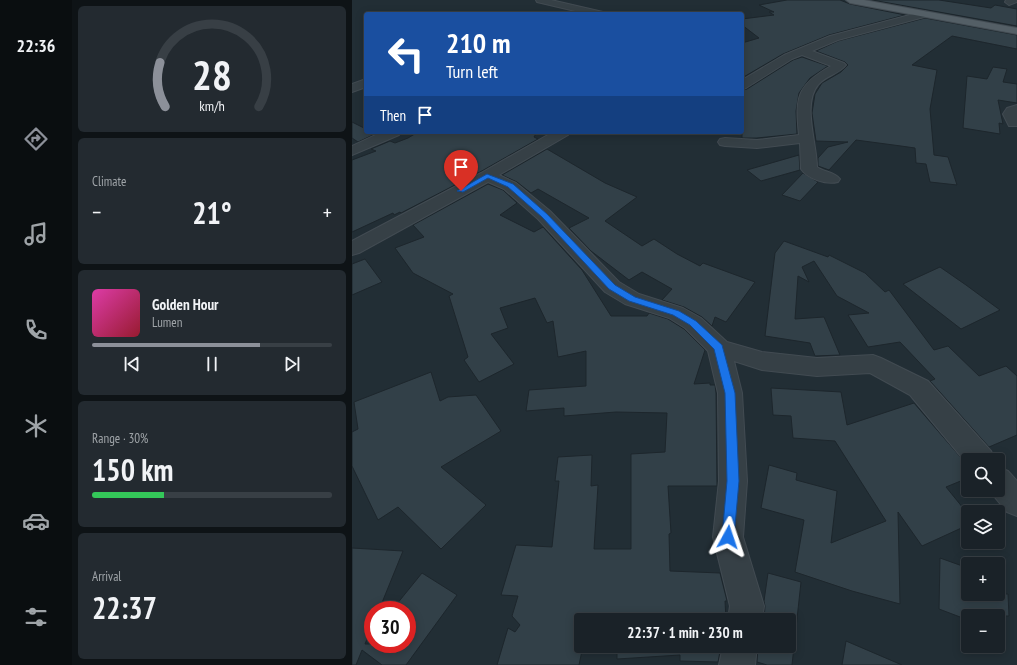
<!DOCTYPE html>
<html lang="en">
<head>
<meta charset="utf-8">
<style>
  body { margin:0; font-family:"PT Sans Narrow",sans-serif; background:#232a30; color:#f1f3f6; height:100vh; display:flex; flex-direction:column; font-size:15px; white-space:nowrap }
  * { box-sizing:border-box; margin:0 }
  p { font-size:13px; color:#9fa4a8 }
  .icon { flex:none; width:22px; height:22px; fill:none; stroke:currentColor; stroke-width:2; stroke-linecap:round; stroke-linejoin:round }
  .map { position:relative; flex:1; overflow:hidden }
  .sheet { display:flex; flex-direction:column; gap:6px; padding:6px; background:#0e1316; width:280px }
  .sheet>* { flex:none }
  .top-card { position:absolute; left:12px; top:12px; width:380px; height:122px; border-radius:4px; box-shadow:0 2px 10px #0003,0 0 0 1px #383f45; background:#1a4fa0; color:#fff; overflow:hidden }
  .buttons { position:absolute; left:609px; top:453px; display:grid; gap:8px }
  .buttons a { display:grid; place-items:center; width:44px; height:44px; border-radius:4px; background:#1a2228; box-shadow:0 2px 10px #0003,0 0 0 1px #383f45; font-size:20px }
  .speed { position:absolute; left:12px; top:601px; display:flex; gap:8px; font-size:20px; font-weight:700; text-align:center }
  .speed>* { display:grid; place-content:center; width:52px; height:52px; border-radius:50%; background:#1a2228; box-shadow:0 2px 10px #0003,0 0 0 1px #383f45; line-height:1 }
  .speed .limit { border:6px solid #d22; background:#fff; color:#111 }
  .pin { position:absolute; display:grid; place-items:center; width:34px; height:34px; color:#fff; margin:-41px -17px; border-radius:50% 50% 50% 0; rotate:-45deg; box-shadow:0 0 4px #0007 }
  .pin .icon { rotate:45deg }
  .me { position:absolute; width:44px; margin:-22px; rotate:5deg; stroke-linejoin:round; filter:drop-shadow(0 0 3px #0008) }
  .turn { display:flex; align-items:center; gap:14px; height:84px; padding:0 16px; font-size:18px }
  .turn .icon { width:52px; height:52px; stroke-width:2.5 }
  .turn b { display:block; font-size:28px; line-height:34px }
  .then { display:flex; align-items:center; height:38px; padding:0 16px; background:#0003; gap:8px; font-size:15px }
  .big { font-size:30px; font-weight:700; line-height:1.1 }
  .sheet .card { flex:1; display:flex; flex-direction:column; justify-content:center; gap:6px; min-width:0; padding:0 14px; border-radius:6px; background:#232a30 }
  .sheet .dial { align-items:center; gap:0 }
  .dial svg { height:104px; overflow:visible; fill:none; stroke:#383f45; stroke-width:7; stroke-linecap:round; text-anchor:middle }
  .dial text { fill:#f1f3f6; stroke:none }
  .song { display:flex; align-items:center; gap:12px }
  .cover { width:48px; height:48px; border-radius:6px; background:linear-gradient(135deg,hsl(320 70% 55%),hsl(350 70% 35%)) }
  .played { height:4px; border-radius:2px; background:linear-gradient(90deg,#8c9099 70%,#383f45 70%) }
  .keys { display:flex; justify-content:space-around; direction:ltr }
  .heat { display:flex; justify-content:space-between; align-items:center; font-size:22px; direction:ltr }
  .charge { height:6px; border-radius:3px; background:linear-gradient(90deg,#34c759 30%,#383f45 0) }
  .trip { position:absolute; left:222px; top:613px; width:222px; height:40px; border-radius:4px; background:#1a2228; box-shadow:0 2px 10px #0003,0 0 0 1px #383f45; font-weight:700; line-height:40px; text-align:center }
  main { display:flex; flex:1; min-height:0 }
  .menu { display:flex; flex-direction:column; width:72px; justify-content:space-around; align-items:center; background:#0a0e10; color:#9fa4a8 }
  .menu .icon { width:28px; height:28px }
  .menu .on { color:#8c9099 }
  .menu b { font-size:18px; color:#f1f3f6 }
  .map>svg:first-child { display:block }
</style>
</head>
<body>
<main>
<nav class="menu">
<b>22:36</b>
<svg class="icon on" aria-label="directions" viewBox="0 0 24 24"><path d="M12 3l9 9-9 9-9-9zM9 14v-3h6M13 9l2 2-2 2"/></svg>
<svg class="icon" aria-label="music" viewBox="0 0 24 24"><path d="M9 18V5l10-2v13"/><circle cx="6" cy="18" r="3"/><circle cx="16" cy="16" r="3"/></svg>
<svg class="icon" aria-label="phone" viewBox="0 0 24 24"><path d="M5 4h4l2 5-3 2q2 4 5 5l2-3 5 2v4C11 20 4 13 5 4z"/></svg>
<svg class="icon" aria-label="climate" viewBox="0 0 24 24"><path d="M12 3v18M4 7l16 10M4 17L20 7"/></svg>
<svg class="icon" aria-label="car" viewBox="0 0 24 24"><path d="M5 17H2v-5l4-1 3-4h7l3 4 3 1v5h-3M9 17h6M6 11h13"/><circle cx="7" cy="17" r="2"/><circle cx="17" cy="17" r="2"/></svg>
<svg class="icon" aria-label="filters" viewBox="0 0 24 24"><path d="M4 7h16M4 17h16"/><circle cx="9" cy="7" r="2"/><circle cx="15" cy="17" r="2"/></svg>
</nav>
<section class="sheet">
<div class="card dial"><svg viewBox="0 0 100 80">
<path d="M14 69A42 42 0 1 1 86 69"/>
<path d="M14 69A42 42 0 0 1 10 35" stroke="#8c9099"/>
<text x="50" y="56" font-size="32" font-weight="700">28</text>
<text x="50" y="72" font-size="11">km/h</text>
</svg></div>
<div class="card"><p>Climate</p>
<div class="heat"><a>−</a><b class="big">21°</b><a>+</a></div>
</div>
<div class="card">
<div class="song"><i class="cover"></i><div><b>Golden Hour</b><p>Lumen</p></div></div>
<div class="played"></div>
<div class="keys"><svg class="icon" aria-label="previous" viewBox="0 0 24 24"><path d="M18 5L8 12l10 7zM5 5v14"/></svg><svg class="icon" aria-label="pause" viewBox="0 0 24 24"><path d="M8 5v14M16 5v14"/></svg><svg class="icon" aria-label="next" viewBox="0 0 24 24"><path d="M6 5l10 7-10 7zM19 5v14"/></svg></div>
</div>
<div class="card"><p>Range · 30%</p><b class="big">150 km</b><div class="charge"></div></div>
<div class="card"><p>Arrival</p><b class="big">22:37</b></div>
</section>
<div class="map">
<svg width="665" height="665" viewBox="0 0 665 665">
  <rect width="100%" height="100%" fill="#222e35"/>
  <g fill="#324048" stroke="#1d262c">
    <polygon points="435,0 488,0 498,4 553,15 477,35 431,54 390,78 390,43 407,38 390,25 390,19 422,15 417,12 422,12 407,5"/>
    <polygon points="520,0 587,0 639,8 643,5 665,9 665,26"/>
    <polygon points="573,18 665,35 665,49 600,36 560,65 585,70 578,109 582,155 596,157 605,185 578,182 574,164 564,163 563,148 549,146 504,140 477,170 466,166 466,158 476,147 496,142 464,141 460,113 463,94 470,83 489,72 496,65 493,62 464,51 486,41"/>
    <polygon points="450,57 476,66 458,78 447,93 444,111 445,134 405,138 390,138 390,90 395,89 441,60"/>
    <polygon points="641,67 655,69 651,82 665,84 665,103 646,100 651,124 647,123 648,134 611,128 615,76 635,79"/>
    <polygon points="0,122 14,129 14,132 23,134 6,142 0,138"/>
    <polygon points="66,132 185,132 182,137 186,139 128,172 49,213 48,212 42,215 41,213 0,232 0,160 24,151 19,149 38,141 43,143 56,138"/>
    <polygon points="195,149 253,183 285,197 253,221 290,246 302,239 325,254 348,266 351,263 403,282 374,322 363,317 360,326 350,317 332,307 310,300 320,289 290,272 277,280 239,251 217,228 237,218 186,189 179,193 165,182 150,175"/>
    <polygon points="447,155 448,170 409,181 395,170"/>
    <polygon points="451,173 466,182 448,201 430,195"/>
    <polygon points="136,184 151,190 165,203 148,215 182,232 191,227 230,270 259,316 295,316 297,313 316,319 332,329 353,350 342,384 358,383 358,385 363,385 364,393 365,486 316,486 319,533 317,534 318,571 368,573 375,601 373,601 374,620 229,620 229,646 231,646 227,665 145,665 156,628 163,632 168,625 160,616 166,596 149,595 164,545 200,547 207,481 203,481 206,457 240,455 239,486 246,485 242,549 279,549 279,454 313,452 315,413 264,412 212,416 212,408 174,411 177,390 234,386 234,351 206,357 201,321 195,323 183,298 148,308 156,328 139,334 162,364 127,382 112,360 116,357 97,296 101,294 61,273 43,248 72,237 61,225"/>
    <polygon points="432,241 476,257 477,255 513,273 533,292 537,290 582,350 596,346 627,376 654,366 665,376 665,435 637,447 578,381 583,379 548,342 516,347 496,315 517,313 485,296 462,261 450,267 457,282 446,276 443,319 472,317 488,355 463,356 458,343 413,336 423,253"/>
    <polygon points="13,259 30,282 0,295 0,264"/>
    <polygon points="588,267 614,285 648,310 609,329 551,284"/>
    <polygon points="79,372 88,401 96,397 124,395 149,431 89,467 134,505 89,549 46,507 26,520 0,466 0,432 6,429 2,402"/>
    <polygon points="419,388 489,392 495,425 562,403 616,466 616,478 594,487 616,514 616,525 570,546 546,512 548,604 500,591 443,572 452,520 409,508 417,465 445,473 444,480 485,491 479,543 534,521 483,441 441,438 439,416 421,415"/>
    <polygon points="0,548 51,551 27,610 21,610 21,624 13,644 55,644 55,610 40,610 70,573 105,595 54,665 30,665 10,650 4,665 0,665"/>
    <polygon points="588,558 616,568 616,594 656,594 657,616 616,616 616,620 587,609"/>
    <polygon points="416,573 449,582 440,665 415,665 405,662 406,646 437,646 437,620 412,620 413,606 412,601"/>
    <polygon points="494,641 550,665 490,665"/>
    <polygon points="265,646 369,646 366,662 328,661 328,655 265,659"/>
  </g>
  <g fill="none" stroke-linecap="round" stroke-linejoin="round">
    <g stroke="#424b52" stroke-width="2">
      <g id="minor">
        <polygon points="184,0 199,0 251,12 253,14 236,14 185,2"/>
        <polygon points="654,0 665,0 665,2 657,5 653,2"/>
        <path d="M 573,11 L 578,14 L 576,16 L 486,40 L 460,51 L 492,63 L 494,65 C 487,74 473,76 466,85 C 450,104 465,144 465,167 C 472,172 483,172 488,179 L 486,182 C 474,185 456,179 449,169 L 448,143 L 405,148 L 373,146 L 368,145 L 366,142 L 368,139 L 373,138 L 405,140 L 447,135 C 443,97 445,85 479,66 L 450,55 L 440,59 L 394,88 L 390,89 L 390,80 L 432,55 L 478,36 Z"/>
        <polygon points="14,79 14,87 0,92 0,84"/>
        <polygon points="665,105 665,126 657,126 651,114 655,108"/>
        <polygon points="30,132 49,132 47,135 0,155 0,146"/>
        <polygon points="201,132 218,132 216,135 147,175 164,183 198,211 267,282 287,294 331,308 349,318 375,342 410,352 465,358 521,355 529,358 576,381 639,451 643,460 616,460 616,465 558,395 518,373 465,376 410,370 382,361 390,393 395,481 391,537 412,606 410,620 376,620 378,606 361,537 367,481 366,393 356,351 333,328 317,318 273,304 253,292 186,219 152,189 136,182 7,253 0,255 0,241 129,173"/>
        <polygon points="646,467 656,471 665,481 665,516 655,512 637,490 646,490"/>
        <polygon points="371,646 405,646 403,665 367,665"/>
      </g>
    </g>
    <g stroke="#424b52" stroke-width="2">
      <polygon id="major" points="494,0 512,0 665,28 665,34 498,3"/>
    </g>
    <use href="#minor" fill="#364046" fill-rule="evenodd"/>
    <use href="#major" fill="#545f66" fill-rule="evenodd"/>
  </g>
  <polygon fill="#1a73e8" stroke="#114b97" points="135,174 161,184 195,214 263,285 283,297 327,311 344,321 370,345 383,393 387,481 382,537 380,541 376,543 372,541 370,537 375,481 373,393 362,349 338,325 321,315 277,301 257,289 190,217 156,187 136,178 111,192 105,191"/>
</svg>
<div class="buttons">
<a><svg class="icon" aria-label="search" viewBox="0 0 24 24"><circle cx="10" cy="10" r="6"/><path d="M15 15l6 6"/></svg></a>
<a><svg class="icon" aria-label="layers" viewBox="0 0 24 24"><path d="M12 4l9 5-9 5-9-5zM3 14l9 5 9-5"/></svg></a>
<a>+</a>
<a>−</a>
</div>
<div class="speed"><div class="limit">30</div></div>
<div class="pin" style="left:109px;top:191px;background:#d93025"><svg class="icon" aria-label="arrive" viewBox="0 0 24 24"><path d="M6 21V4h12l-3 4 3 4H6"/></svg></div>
<svg class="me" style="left:376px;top:537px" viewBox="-20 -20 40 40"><path d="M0-17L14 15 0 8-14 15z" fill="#1a73e8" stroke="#fff" stroke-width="4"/></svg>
<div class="trip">22:37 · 1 min · 230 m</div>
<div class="top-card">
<div class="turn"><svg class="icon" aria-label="left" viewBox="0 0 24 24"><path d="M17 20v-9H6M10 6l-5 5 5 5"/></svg><div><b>210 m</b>Turn left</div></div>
<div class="then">Then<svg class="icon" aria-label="arrive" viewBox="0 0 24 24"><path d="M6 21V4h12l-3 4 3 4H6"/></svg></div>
</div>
</div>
</main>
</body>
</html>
